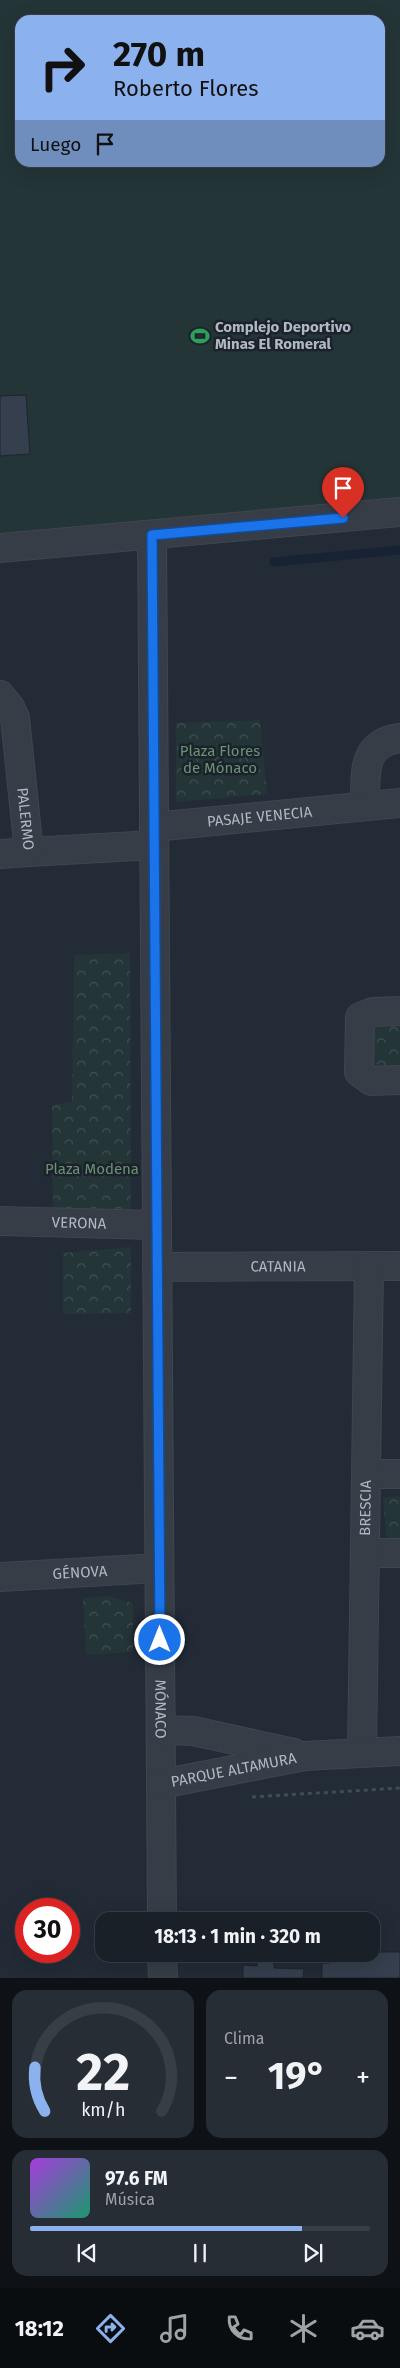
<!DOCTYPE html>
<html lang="es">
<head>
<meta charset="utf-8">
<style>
  body { margin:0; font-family:"Fira Sans",sans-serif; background:#272d34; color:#f1f3f6; height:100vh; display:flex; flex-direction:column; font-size:19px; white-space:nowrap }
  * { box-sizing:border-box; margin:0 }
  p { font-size:16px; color:#9fa3a8 }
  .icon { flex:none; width:28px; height:28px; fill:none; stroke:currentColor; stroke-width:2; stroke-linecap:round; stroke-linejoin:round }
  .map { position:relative; height:1978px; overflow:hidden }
  .side { display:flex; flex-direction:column; gap:12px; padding:12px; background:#0e1216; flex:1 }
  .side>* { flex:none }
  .top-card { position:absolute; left:15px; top:15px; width:370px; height:152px; border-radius:15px; box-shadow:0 5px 20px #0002,0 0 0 1px #383e45; background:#8bb2ee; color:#111; overflow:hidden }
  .speed { position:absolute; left:15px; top:1898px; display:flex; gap:10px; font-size:25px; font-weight:700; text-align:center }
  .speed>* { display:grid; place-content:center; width:65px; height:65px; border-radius:50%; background:#1a2028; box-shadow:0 5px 20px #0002,0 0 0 1px #383e45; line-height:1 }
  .speed .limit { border:8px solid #d22; background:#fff; color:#111 }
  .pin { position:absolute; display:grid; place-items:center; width:42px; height:42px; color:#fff; margin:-51px -21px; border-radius:50% 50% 50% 0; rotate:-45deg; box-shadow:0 0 5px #0007 }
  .pin .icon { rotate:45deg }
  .me { position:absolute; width:55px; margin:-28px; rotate:0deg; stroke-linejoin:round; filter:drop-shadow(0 0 4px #0008) }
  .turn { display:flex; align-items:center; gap:18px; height:105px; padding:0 15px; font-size:22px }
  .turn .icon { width:65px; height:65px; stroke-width:2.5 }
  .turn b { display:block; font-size:35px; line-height:42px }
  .then { display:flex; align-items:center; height:48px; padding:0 15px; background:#0003; gap:10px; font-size:19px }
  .big { font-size:38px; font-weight:700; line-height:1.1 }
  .side .card { flex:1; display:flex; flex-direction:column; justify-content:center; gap:8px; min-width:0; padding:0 18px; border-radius:15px; background:#272d34 }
  .side .dial { align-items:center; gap:0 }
  .dial svg { height:130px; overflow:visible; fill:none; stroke:#383e45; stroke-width:7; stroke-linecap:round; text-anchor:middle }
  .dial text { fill:#f1f3f6; stroke:none }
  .song { display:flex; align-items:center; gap:15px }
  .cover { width:60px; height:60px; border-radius:8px; background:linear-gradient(135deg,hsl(280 70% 55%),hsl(160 70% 35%)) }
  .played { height:5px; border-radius:2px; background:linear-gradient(90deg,#8bb2ee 80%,#383e45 80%) }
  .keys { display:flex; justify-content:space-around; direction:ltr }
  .heat { display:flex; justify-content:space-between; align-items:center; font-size:28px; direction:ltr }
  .side .tiles { flex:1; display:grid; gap:12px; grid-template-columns:1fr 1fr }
  .card:last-child { grid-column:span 2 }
  .trip { position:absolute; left:95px; top:1912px; width:285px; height:50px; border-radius:15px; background:#1a2028; box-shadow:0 5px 20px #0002,0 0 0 1px #383e45; font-weight:700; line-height:50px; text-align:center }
  .tabs { display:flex; height:80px; justify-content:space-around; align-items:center; background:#0a0d10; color:#9fa3a8 }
  .tabs .icon { width:35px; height:35px }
  .tabs .on { color:#8bb2ee }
  .tabs b { font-size:22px; color:#f1f3f6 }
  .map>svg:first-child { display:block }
</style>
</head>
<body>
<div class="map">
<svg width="400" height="1978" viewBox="0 0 400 1978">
  <defs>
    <pattern id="park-crowns" width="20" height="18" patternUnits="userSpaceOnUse" patternTransform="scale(1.25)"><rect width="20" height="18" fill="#243537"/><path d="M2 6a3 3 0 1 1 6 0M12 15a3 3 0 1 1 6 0" fill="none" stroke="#415052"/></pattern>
  </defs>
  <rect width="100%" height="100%" fill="#222b36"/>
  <g fill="url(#park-crowns)">
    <polygon points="260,720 267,794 176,802 176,723"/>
    <polygon points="130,953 131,1209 53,1208 52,1105 72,1102 74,955"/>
    <polygon points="386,1021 400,1021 400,1070 390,1071 371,1062 369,1033"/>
    <polygon points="131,1247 131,1313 63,1314 63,1253"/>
    <polygon points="400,1496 400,1540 387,1542 383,1498"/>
    <polygon points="108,1596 133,1603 133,1652 86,1655 83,1598"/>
  </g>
  <path fill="#243537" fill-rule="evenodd" d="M 0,0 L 400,0 L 400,510 L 0,541 ZM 20,20 L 380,20 L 380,162 L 20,162 Z"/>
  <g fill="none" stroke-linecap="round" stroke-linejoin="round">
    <polyline stroke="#172333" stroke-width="9" points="274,562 400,550"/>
  </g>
  <g fill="#353f4d" stroke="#1d242d">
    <polygon points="26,395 30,454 0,456 0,396"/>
    <polygon points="371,1952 400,1952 400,1978 322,1978 322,1963 330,1963 330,1954 371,1954"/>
    <polygon points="258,1958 274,1959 274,1968 304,1969 303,1978 243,1978 243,1965 257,1966"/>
  </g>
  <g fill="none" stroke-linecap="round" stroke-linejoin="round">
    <g stroke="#3f4650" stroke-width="30">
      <g id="minor">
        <path id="s1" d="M 152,535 L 162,1921"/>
        <polyline points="0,548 400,512"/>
        <path id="s2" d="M 0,695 L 10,707 L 15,718 L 29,852 L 154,845"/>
        <path d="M 365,806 C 366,776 360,743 400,738"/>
        <path id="s3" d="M 154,827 L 400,803"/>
        <polyline points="0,854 29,852"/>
        <polyline points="400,1011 373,1012 360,1017 359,1072 371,1081 400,1080"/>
        <path id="s4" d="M 0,1221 L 157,1225"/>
        <path id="s5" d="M 157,1267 L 400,1266"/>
        <polyline points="366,1474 400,1474"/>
        <polyline points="365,1553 400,1553"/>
        <path id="s6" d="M 0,1577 L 159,1568"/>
        <polyline points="161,1730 193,1731 294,1753"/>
        <path id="s7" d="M 362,1752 L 369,1266"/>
        <path id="s8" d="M 161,1784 L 305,1756 L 400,1751"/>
        <polyline points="162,1954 163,1978"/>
      </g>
    </g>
    <polyline stroke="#3d4e50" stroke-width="3" stroke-dasharray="4 4" stroke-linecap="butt" points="252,1797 400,1788"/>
    <use href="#minor" stroke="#363d47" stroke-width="28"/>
  </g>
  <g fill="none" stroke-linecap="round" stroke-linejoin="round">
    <g stroke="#114b97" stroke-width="12">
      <polyline id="route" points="160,1640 152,535 343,518"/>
    </g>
    <use href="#route" stroke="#1a73e8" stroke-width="9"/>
  </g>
  <defs>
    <g id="stadium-bare" transform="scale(1.5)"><path d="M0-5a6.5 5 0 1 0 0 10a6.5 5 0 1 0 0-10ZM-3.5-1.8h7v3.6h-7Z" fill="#2e9e5b" stroke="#1b222b" stroke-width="2.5" paint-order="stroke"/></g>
  </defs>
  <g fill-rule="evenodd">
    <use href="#stadium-bare" x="200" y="336"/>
  </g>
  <g text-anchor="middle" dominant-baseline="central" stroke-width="5" stroke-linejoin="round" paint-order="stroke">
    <g font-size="15" font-weight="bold" fill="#b0b8c3" stroke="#1b222b" text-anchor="start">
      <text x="215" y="327">Complejo Deportivo<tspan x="215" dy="17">Minas El Romeral</tspan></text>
    </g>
    <g font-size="15" fill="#6a9273" stroke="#1b222b">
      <text x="220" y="751">Plaza Flores<tspan x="220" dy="17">de Mónaco</tspan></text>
      <text x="92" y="1169">Plaza Modena</text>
    </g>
    <g font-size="15" fill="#b0b8c3" stroke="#1b222b">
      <text stroke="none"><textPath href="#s2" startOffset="129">PALERMO</textPath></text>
      <text stroke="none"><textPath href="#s3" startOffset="106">PASAJE VENECIA</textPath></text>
      <text stroke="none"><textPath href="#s4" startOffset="79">VERONA</textPath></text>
      <text stroke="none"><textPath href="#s5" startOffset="121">CATANIA</textPath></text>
      <text stroke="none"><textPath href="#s7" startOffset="244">BRESCIA</textPath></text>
      <text stroke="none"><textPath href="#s6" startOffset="80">GÉNOVA</textPath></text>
      <text stroke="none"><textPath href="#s1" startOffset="1174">MÓNACO</textPath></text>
      <text stroke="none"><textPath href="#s8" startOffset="74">PARQUE ALTAMURA</textPath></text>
    </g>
  </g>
</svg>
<div class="speed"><div class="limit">30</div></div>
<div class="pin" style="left:343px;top:518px;background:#d93025"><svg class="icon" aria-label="arrive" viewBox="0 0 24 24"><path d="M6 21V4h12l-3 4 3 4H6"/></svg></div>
<svg class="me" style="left:160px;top:1640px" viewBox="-20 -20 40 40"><circle r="17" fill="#1a73e8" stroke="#fff" stroke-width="3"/><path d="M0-11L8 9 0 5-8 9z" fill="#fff"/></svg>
<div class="trip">18:13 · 1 min · 320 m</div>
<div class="top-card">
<div class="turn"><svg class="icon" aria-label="right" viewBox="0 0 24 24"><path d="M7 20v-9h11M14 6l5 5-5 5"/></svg><div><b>270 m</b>Roberto Flores</div></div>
<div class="then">Luego<svg class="icon" aria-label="arrive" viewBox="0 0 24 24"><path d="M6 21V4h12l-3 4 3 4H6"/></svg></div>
</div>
</div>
<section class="side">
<div class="tiles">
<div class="card dial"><svg viewBox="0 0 100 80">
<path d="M14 69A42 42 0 1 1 86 69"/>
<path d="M14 69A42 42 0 0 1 8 42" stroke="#8bb2ee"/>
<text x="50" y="56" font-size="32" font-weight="700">22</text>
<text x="50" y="72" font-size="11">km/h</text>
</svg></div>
<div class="card"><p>Clima</p>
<div class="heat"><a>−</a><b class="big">19°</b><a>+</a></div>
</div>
<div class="card">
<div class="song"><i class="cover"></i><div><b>97.6 FM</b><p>Música</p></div></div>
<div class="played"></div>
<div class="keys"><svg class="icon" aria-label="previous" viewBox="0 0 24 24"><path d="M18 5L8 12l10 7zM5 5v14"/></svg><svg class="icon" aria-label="pause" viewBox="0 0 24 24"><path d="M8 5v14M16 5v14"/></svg><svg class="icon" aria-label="next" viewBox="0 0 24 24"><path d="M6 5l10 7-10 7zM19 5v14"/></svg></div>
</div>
</div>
</section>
<nav class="tabs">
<b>18:12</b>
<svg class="icon on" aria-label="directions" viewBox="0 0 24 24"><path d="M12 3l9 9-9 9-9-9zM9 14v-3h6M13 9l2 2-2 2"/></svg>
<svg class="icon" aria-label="music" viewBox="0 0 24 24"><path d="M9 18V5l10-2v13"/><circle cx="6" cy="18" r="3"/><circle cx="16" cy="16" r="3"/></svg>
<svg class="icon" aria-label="phone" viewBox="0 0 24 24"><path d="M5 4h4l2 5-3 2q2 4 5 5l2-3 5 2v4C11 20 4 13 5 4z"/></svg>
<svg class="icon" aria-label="climate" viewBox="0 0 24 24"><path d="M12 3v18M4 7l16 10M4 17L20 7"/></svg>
<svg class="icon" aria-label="car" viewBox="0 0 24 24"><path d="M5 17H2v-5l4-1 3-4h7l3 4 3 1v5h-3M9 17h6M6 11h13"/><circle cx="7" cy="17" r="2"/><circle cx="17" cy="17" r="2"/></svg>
</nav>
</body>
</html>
